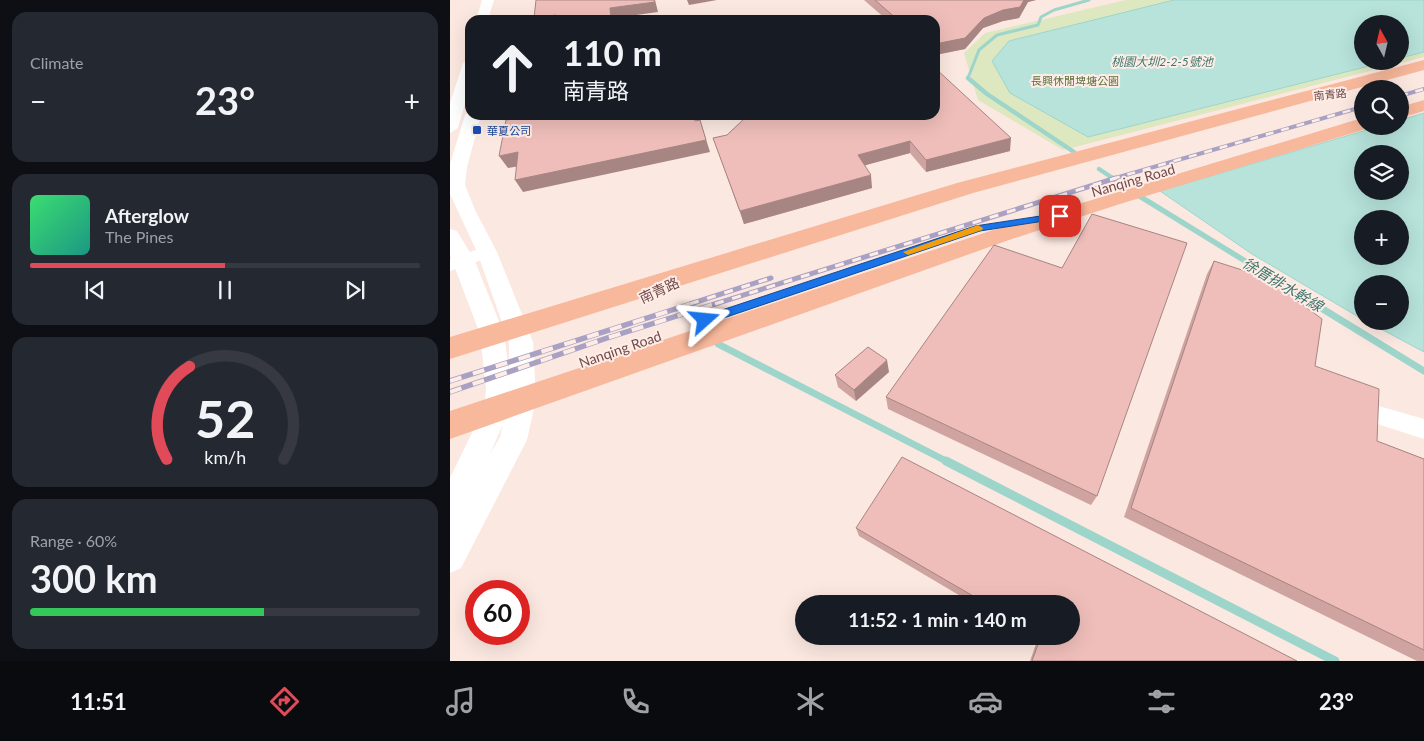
<!DOCTYPE html>
<html lang="en">
<head>
<meta charset="utf-8">
<style>
  body { margin:0; font-family:Lato,"Noto Sans TC",sans-serif; background:#242831; color:#f1f3f6; height:100vh; display:flex; flex-direction:column; font-size:19px; white-space:nowrap }
  * { box-sizing:border-box; margin:0 }
  p { font-size:16px; color:#9ea1a6 }
  .icon { flex:none; width:28px; height:28px; fill:none; stroke:currentColor; stroke-width:2; stroke-linecap:round; stroke-linejoin:round }
  .map { position:relative; flex:1; overflow:hidden }
  .sheet { display:flex; flex-direction:column; gap:12px; padding:12px; background:#0d0f14; width:450px }
  .sheet>* { flex:none }
  .banner { position:absolute; left:15px; top:15px; width:475px; height:105px; border-radius:15px; box-shadow:0 5px 20px #0002; background:#171b24; color:#f1f3f6; overflow:hidden }
  .needle { width:32px; rotate:352deg }
  .buttons { position:absolute; left:904px; top:15px; display:grid; gap:10px }
  .buttons a { display:grid; place-items:center; width:55px; height:55px; border-radius:50%; background:#171b24; box-shadow:0 5px 20px #0002; font-size:25px }
  .speed { position:absolute; left:15px; top:580px; display:flex; gap:10px; font-size:25px; font-weight:700; text-align:center }
  .speed>* { display:grid; place-content:center; width:65px; height:65px; border-radius:50%; background:#171b24; box-shadow:0 5px 20px #0002; line-height:1 }
  .speed .limit { border:8px solid #d22; background:#fff; color:#111 }
  .pin { position:absolute; display:grid; place-items:center; width:42px; height:42px; color:#fff; margin:-21px; border-radius:10px; box-shadow:0 2px 8px #0006 }
  .me { position:absolute; width:55px; margin:-28px; rotate:72deg; stroke-linejoin:round; filter:drop-shadow(0 0 4px #0008) }
  .turn { display:flex; align-items:center; gap:18px; height:105px; padding:0 15px; font-size:22px }
  .turn .icon { width:65px; height:65px; stroke-width:2.5 }
  .turn b { display:block; font-size:35px; line-height:42px }
  .big { font-size:38px; font-weight:700; line-height:1.1 }
  .sheet .widget { flex:1; display:flex; flex-direction:column; justify-content:center; gap:8px; min-width:0; padding:0 18px; border-radius:15px; background:#242831 }
  .sheet .dial { align-items:center; gap:0 }
  .dial svg { height:130px; overflow:visible; fill:none; stroke:#363941; stroke-width:7; stroke-linecap:round; text-anchor:middle }
  .dial text { fill:#f1f3f6; stroke:none }
  .song { display:flex; align-items:center; gap:15px }
  .cover { width:60px; height:60px; border-radius:8px; background:linear-gradient(135deg,hsl(140 70% 55%),hsl(170 70% 35%)) }
  .played { height:5px; border-radius:2px; background:linear-gradient(90deg,#e14a58 50%,#363941 50%) }
  .keys { display:flex; justify-content:space-around; direction:ltr }
  .heat { display:flex; justify-content:space-between; align-items:center; font-size:28px; direction:ltr }
  .charge { height:8px; border-radius:4px; background:linear-gradient(90deg,#34c759 60%,#363941 0) }
  .trip { position:absolute; left:345px; top:595px; width:285px; height:50px; border-radius:25px; background:#171b24; box-shadow:0 5px 20px #0002; font-weight:700; line-height:50px; text-align:center }
  .tabs { display:flex; height:80px; justify-content:space-around; align-items:center; background:#090b0e; color:#9ea1a6 }
  .tabs .icon { width:35px; height:35px }
  .tabs .on { color:#e14a58 }
  .tabs b { font-size:22px; color:#f1f3f6 }
  main { display:flex; flex:1; min-height:0 }
  .map>svg:first-child { display:block }
</style>
</head>
<body>
<main>
<section class="sheet">
<div class="widget"><p>Climate</p>
<div class="heat"><a>−</a><b class="big">23°</b><a>+</a></div>
</div>
<div class="widget">
<div class="song"><i class="cover"></i><div><b>Afterglow</b><p>The Pines</p></div></div>
<div class="played"></div>
<div class="keys"><svg class="icon" aria-label="previous" viewBox="0 0 24 24"><path d="M18 5L8 12l10 7zM5 5v14"/></svg><svg class="icon" aria-label="pause" viewBox="0 0 24 24"><path d="M8 5v14M16 5v14"/></svg><svg class="icon" aria-label="next" viewBox="0 0 24 24"><path d="M6 5l10 7-10 7zM19 5v14"/></svg></div>
</div>
<div class="widget dial"><svg viewBox="0 0 100 80">
<path d="M14 69A42 42 0 1 1 86 69"/>
<path d="M14 69A42 42 0 0 1 28 12" stroke="#e14a58"/>
<text x="50" y="56" font-size="32" font-weight="700">52</text>
<text x="50" y="72" font-size="11">km/h</text>
</svg></div>
<div class="widget"><p>Range · 60%</p><b class="big">300 km</b><div class="charge"></div></div>
</section>
<div class="map">
<svg width="974" height="661" viewBox="0 0 974 661">
  <rect width="100%" height="100%" fill="#fbe8e1"/>
  <path fill="#dde7c0" fill-rule="evenodd" d="M 676,0 L 974,0 L 974,57 L 613,150 L 528,100 L 514,53 L 535,33 ZM 912,24 L 950,24 L 950,61 L 912,61 Z"/>
  <g fill="#b7e3db" stroke="#9dd5cb" fill-rule="evenodd">
    <polygon points="724,0 974,0 974,52 950,58 950,24 912,24 912,61 939,61 638,137 560,93 542,61 559,41"/>
    <path d="M 974,113 L 974,352 L 916,321 L 950,321 L 950,284 L 912,284 L 912,319 L 802,254 L 710,191 L 930,126 L 950,126 L 950,120 ZM 912,154 L 950,154 L 950,191 L 912,191 ZM 912,219 L 950,219 L 950,256 L 912,256 Z"/>
  </g>
  <g fill="none" stroke-linecap="round" stroke-linejoin="round">
    <polyline stroke="#9dd5cb" stroke-width="3" points="520,79 518,78 529,50 547,35 588,25 591,17 604,10 639,0"/>
    <g stroke="#9dd5cb" stroke-width="4.5">
      <polyline points="518,78 537,94 624,152"/>
      <polyline points="649,169 664,179"/>
    </g>
    <g stroke="#9dd5cb" stroke-width="5.5">
      <polyline points="662,178 664,179"/>
      <polyline points="691,197 865,304"/>
    </g>
    <g stroke="#9dd5cb" stroke-width="7">
      <polyline points="863,303 974,371"/>
      <polyline points="268,344 498,462"/>
    </g>
    <polyline stroke="#9dd5cb" stroke-width="9" points="496,461 885,661"/>
    <g fill="#fff" fill-rule="evenodd">
      <polygon points="37,246 43,248 45,252 43,256 0,271 0,259"/>
      <polygon points="929,406 974,419 974,439 921,422 918,415 921,408"/>
    </g>
    <g fill="#fff" fill-rule="evenodd">
      <polygon points="32,0 44,0 38,20 26,20"/>
      <polygon points="20,59 20,87 8,128 0,133 0,103 13,63"/>
      <path d="M 20,111 L 20,115 L 31,115 L 17,167 L 15,185 L 25,210 L 47,252 L 83,342 L 86,399 L 77,440 L 11,568 L 0,573 L 0,478 L 34,408 L 36,389 L 30,334 L 0,255 L 0,229 L 7,231 L 25,261 L 54,334 L 59,371 L 59,342 L 27,252 L 0,194 L 0,164 L 15,115 ZM 53,424 L 50,437 L 40,454 Z"/>
    </g>
    <g fill="#f8b89b" fill-rule="evenodd">
      <polygon points="974,60 974,70 523,193 0,359 0,337 507,183"/>
      <polygon points="974,100 974,111 950,118 950,107"/>
      <polygon points="912,118 912,126 920,126 919,128 670,204 559,240 0,439 0,411 543,230"/>
    </g>
    <g stroke="#a8a1c3" stroke-width="4">
      <g id="rail-far2">
        <polyline points="950,96 974,89"/>
        <polyline points="662,179 912,107"/>
      </g>
    </g>
    <g stroke="#a8a1c3" stroke-width="5">
      <g id="rail-far1">
        <polyline points="240,304 321,278"/>
        <polyline points="265,304 666,178"/>
      </g>
    </g>
    <g stroke="#a8a1c3" stroke-width="5.5">
      <g id="rail">
        <polyline points="0,381 244,303"/>
        <polyline points="0,392 157,338 268,303"/>
      </g>
    </g>
    <use href="#rail-far2" stroke="#feede7" stroke-width="2.5" stroke-dasharray="8" stroke-linecap="butt"/>
    <use href="#rail-far1" stroke="#feede7" stroke-width="3" stroke-dasharray="9" stroke-linecap="butt"/>
    <use href="#rail" stroke="#feede7" stroke-width="4" stroke-dasharray="12" stroke-linecap="butt"/>
  </g>
  <g fill="#cea3a0">
    <polygon points="414,0 586,0 578,2 569,18 553,21 533,28 515,49 485,55 485,20 437,20"/>
    <polygon points="295,118 560,151 476,172 460,153 415,165 422,188 294,224 263,138 277,135"/>
    <polygon points="764,261 865,366 927,441 974,459 974,661 967,661 674,517 757,274"/>
    <polygon points="439,372 406,401 388,387 385,375"/>
    <polygon points="436,397 647,496 641,505 438,409"/>
    <polygon points="406,528 847,661 580,661 587,641 579,636 621,636 621,604 524,604 409,536"/>
  </g>
  <g fill="#a78582">
    <polygon points="205,0 208,12 164,18 165,20 161,20 160,8"/>
    <polygon points="237,0 267,0 239,5"/>
    <polygon points="574,0 586,0 578,2 569,18 553,21 533,28 515,49 485,55 485,44 534,18"/>
    <polygon points="106,15 108,20 84,20 84,18"/>
    <polygon points="250,120 260,152 73,192 65,180"/>
    <polygon points="561,138 560,151 476,172 476,160"/>
    <polygon points="460,141 460,153 409,167 408,155"/>
    <polygon points="68,152 76,165 58,168 49,156"/>
    <polygon points="421,175 422,188 294,224 290,211"/>
    <polygon points="437,360 439,372 406,401 404,390"/>
  </g>
  <g fill="#efbeba" stroke="#a78582">
    <polygon points="86,0 204,0 205,2 160,8 161,20 103,20 106,15 84,18"/>
    <polygon points="425,0 574,0 570,7 553,10 534,18 515,38 485,44 485,20 448,20"/>
    <polygon points="485,68 561,138 476,160 460,141 408,155 421,175 290,211 263,138 277,135 295,118 307,115 485,115"/>
    <polygon points="64,115 243,115 245,121 250,120 256,140 65,180 68,152 49,156 56,120 64,119"/>
    <polygon points="642,214 737,243 647,496 436,397 544,245 612,268"/>
    <polygon points="764,261 817,278 872,319 865,366 929,389 927,441 974,459 974,650 681,508"/>
    <polygon points="418,347 437,360 404,390 385,375"/>
    <polygon points="452,457 847,661 582,661 591,636 621,636 621,604 537,604 406,528"/>
  </g>
  <polygon fill="#1a73e8" stroke="#114b97" points="610,213 613,214 613,218 530,231 259,323 255,324 250,320 251,317 525,226"/>
  <polygon fill="#f59e0b" points="528,225 533,228 532,230 458,255 453,252"/>
  <rect fill="#1a4fb4" stroke="#feede7" stroke-width="2" x="22" y="125" width="10" height="10" rx="2.5"/>
  <g text-anchor="middle" dominant-baseline="central" stroke-width="4" stroke-linejoin="round" paint-order="stroke">
    <g font-size="11" fill="#5e713f" stroke="#feede7">
      <text x="625" y="80">長興休閒埤塘公園</text>
    </g>
    <g font-size="11" fill="#714a49" stroke="#feede7">
      <text transform="translate(880 94) rotate(-6)">南青路</text>
    </g>
    <g font-size="11" fill="#164399" stroke="#feede7" text-anchor="start">
      <text x="37" y="130">華夏公司</text>
    </g>
    <g font-size="12" font-style="italic" fill="#3e766d" stroke="#feede7">
      <text x="712" y="61">桃園大圳2-2-5號池</text>
    </g>
    <g font-size="14" fill="#714a49" stroke="#feede7">
      <text transform="translate(683 180) rotate(-16)">Nanqing Road</text>
      <text transform="translate(209 290) rotate(-25)">南青路</text>
      <text transform="translate(170 349) rotate(-19)">Nanqing Road</text>
    </g>
    <g font-size="15" font-style="italic" fill="#3e766d" stroke="#feede7">
      <text transform="translate(833 284) rotate(31)">徐厝排水幹線</text>
    </g>
  </g>
</svg>
<div class="buttons">
<a><svg class="needle" viewBox="-14 -14 28 28"><path d="M0-13l5 13h-10z" fill="#e53935"/><path d="M0 13l5-13h-10z" fill="#9ea1a6"/></svg></a>
<a><svg class="icon" aria-label="search" viewBox="0 0 24 24"><circle cx="10" cy="10" r="6"/><path d="M15 15l6 6"/></svg></a>
<a><svg class="icon" aria-label="layers" viewBox="0 0 24 24"><path d="M12 4l9 5-9 5-9-5zM3 14l9 5 9-5"/></svg></a>
<a>+</a>
<a>−</a>
</div>
<div class="speed"><div class="limit">60</div></div>
<div class="pin" style="left:610px;top:216px;background:#d93025"><svg class="icon" aria-label="arrive" viewBox="0 0 24 24"><path d="M6 21V4h12l-3 4 3 4H6"/></svg></div>
<svg class="me" style="left:255px;top:320px" viewBox="-20 -20 40 40"><path d="M0-17L14 15 0 8-14 15z" fill="#1a73e8" stroke="#fff" stroke-width="4"/></svg>
<div class="trip">11:52 · 1 min · 140 m</div>
<div class="banner">
<div class="turn"><svg class="icon" aria-label="ahead" viewBox="0 0 24 24"><path d="M12 20V5M6 11l6-6 6 6"/></svg><div><b>110 m</b>南青路</div></div>
</div>
</div>
</main>
<nav class="tabs">
<b>11:51</b>
<svg class="icon on" aria-label="directions" viewBox="0 0 24 24"><path d="M12 3l9 9-9 9-9-9zM9 14v-3h6M13 9l2 2-2 2"/></svg>
<svg class="icon" aria-label="music" viewBox="0 0 24 24"><path d="M9 18V5l10-2v13"/><circle cx="6" cy="18" r="3"/><circle cx="16" cy="16" r="3"/></svg>
<svg class="icon" aria-label="phone" viewBox="0 0 24 24"><path d="M5 4h4l2 5-3 2q2 4 5 5l2-3 5 2v4C11 20 4 13 5 4z"/></svg>
<svg class="icon" aria-label="climate" viewBox="0 0 24 24"><path d="M12 3v18M4 7l16 10M4 17L20 7"/></svg>
<svg class="icon" aria-label="car" viewBox="0 0 24 24"><path d="M5 17H2v-5l4-1 3-4h7l3 4 3 1v5h-3M9 17h6M6 11h13"/><circle cx="7" cy="17" r="2"/><circle cx="17" cy="17" r="2"/></svg>
<svg class="icon" aria-label="filters" viewBox="0 0 24 24"><path d="M4 7h16M4 17h16"/><circle cx="9" cy="7" r="2"/><circle cx="15" cy="17" r="2"/></svg>
<b>23°</b>
</nav>
</body>
</html>
